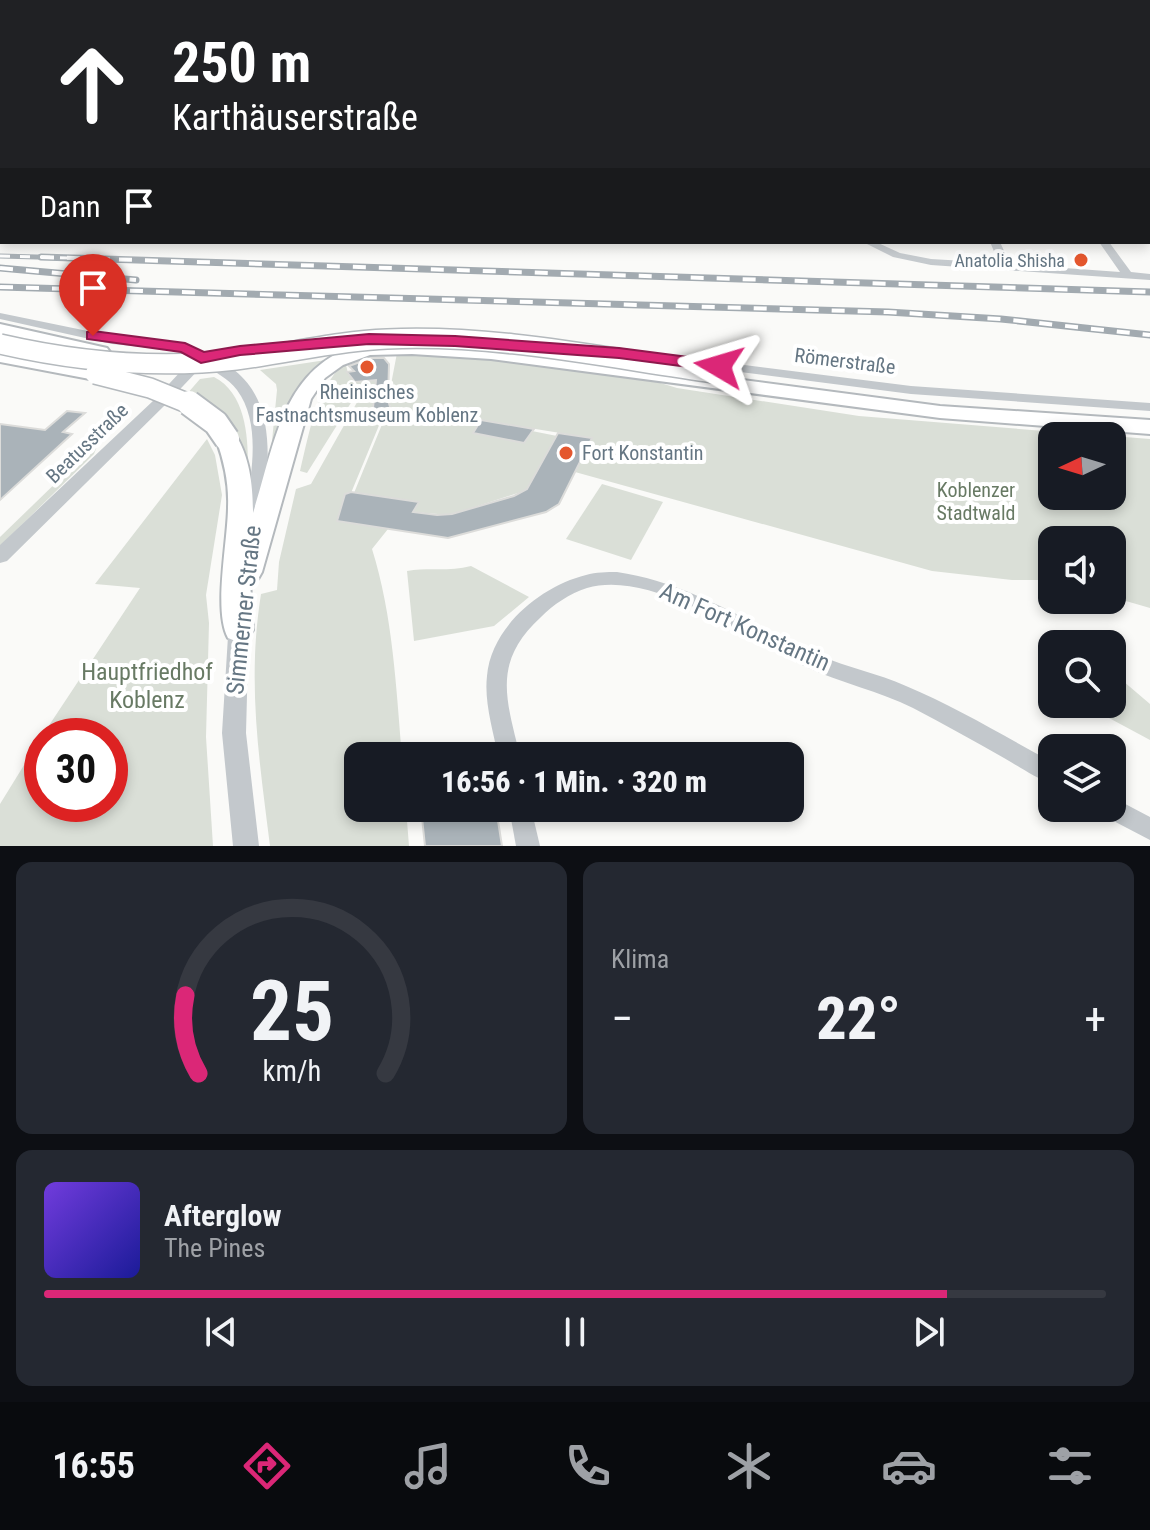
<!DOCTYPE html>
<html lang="de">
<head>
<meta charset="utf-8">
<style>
  body { margin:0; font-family:"Roboto Condensed",sans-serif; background:#242831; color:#f1f3f6; height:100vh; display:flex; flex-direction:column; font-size:30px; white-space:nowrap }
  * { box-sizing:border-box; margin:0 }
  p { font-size:26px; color:#9ea1a6 }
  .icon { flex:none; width:44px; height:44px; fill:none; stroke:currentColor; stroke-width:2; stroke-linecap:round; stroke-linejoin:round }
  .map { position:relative; height:846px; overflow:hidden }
  .sheet { display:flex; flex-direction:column; gap:16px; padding:16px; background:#0d0f14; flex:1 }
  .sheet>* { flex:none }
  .top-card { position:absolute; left:0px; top:0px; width:1150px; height:244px; box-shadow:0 4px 12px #0003; background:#202124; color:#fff; overflow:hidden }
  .needle { width:52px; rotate:266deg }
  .fabs { position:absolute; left:1038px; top:422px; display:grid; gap:16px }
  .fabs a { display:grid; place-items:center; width:88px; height:88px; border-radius:16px; background:#171b24; box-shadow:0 4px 12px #0003; font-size:40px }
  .speed { position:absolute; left:24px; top:718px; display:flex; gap:16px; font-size:40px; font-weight:700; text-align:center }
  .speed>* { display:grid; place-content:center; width:104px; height:104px; border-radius:50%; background:#171b24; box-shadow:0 4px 12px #0003; line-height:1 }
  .speed .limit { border:12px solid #d22; background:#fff; color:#111 }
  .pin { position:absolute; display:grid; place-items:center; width:68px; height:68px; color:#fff; margin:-82px -34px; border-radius:50% 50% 50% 0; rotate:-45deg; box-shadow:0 0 8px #0007 }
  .pin .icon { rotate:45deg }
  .me { position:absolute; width:88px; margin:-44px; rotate:277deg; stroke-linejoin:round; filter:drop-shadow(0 0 6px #0008) }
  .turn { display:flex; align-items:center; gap:28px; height:168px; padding:0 40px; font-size:36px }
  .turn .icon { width:104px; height:104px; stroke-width:2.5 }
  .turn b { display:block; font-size:56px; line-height:68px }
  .then { display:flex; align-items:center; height:76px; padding:0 40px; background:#0003; gap:16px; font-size:30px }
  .big { font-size:60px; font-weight:800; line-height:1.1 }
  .sheet .widget { flex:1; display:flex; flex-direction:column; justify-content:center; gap:12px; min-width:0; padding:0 28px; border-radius:16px; background:#242831 }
  .sheet .dial { align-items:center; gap:0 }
  .dial svg { height:208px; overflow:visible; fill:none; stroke:#363941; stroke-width:7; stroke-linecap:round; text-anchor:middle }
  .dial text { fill:#f1f3f6; stroke:none }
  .song { display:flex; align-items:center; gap:24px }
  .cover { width:96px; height:96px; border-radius:12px; background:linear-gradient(135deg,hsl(260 70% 55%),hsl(240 70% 35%)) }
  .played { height:8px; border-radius:4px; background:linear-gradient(90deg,#db2777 85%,#363941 85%) }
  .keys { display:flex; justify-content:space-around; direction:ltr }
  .heat { display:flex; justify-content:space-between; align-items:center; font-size:44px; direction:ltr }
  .sheet .tiles { flex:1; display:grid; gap:16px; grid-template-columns:1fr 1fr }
  .widget:last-child { grid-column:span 2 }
  .trip { position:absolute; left:344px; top:742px; width:460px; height:80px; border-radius:16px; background:#171b24; box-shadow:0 4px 12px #0003; font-weight:800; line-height:80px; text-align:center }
  .tabs { display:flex; height:128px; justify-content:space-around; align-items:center; background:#090b0e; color:#9ea1a6 }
  .tabs .icon { width:56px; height:56px }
  .tabs .current { color:#db2777 }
  .tabs b { font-size:36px; color:#f1f3f6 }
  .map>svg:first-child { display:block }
</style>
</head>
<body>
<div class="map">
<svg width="1150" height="846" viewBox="0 0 1150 846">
  <rect width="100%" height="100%" fill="#fafaf8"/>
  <g fill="#dadfd7">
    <polygon points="397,353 488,359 654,381 677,388 859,416 1107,436 1052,436 1052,496 1112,496 1112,436 1150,439 1150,608 1112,597 1112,540 1052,540 1052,580 1012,580 932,571 575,472 591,438 481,420 477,425 396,419 388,400"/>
    <path d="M 326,360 C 282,391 280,433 268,482 L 277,390 L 276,384 L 260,370 Z"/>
    <path d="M 345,361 L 348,373 L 354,382 L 364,382 L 307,473 L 300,471 C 310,430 315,393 345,361 Z"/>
    <path d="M 214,377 C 245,393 248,434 248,465 L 237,435 L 187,394 L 200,379 Z"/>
    <path d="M 389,379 L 385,401 L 394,420 L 477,426 L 474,433 L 492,437 L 477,432 L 480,427 L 485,428 L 488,424 L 521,430 L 519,434 L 527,436 L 524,441 L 505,439 L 524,443 L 532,431 L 557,436 L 527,490 L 450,515 L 413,512 L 418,502 L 354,493 L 383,422 L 376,421 C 380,409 377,396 379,380 Z"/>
    <path d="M 369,381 L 376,381 L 373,401 L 376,410 L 374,411 L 373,423 L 380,423 L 351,493 L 345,494 L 337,520 L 388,529 L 372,549 C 393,616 396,686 402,756 L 358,756 L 358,808 L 406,808 L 409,846 L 270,846 C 259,758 247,682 261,594 L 277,590 L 279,562 L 296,489 L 311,484 Z"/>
    <polygon points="207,439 215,455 222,495 206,595 209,623 206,737 213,846 0,846 0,804 42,736 42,804 110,804 110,736 42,736 140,588 95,584"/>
    <polygon points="99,441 94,454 0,546 0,537"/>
    <polygon points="602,484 663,502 631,560 566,539"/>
    <path d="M 471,566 L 529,597 L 494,626 L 414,641 L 407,571 C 429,567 449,572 471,566 Z"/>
    <polygon points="1112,681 1123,681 1150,704 1150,740 1083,704 1112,704"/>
  </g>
  <g fill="#aab3b9" stroke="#dcdcda" stroke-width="2">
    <polygon points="371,358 384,358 389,364 388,400 394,420 376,418 373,408 376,380 355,382 347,372 354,371 349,366"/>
    <polygon points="67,411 85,413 63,432 72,434 0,500 0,424 45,430"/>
    <polygon points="481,420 534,429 524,443 473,433"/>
    <polygon points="558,433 592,438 559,504 546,512 448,538 337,521 345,494 351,492 419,502 413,512 437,515 452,514 514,496 527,489"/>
    <polygon points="421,808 496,808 502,846 425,846"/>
  </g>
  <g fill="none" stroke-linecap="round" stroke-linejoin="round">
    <g stroke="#b4b9bd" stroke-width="4">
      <g id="trunk">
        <polygon points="0,324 107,348 110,352 100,358 0,336"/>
        <path d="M 412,342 L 491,347 L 940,406 L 1150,420 L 1150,434 L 940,418 L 491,359 L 412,354 L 370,355 L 343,365 L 325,378 L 311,399 L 262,572 L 258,579 L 250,581 L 253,630 L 248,638 L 238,642 L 228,638 C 213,611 228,540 228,507 C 229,483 224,461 216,439 L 219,434 L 235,434 C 250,457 253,486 253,513 C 275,445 282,364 363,344 C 378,340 396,343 412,342 Z"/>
        <polygon points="0,350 95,368 105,374 95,380 0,362"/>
      </g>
    </g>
    <g fill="#c3c8cc" fill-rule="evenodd">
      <rect x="1148" y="159" width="2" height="4"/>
      <rect x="0" y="174" width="2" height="6"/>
      <rect x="0" y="212" width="2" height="6"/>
      <polygon points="0,237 2,237 2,242 6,242 0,243"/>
      <polygon points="863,242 876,242 900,253 931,259 999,263 990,242 1000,242 1010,264 1120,272 1099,242 1109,242 1131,272 1150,274 1150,280 931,265 893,257"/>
      <polygon points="0,313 112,336 185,344 203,354 214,350 220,354 218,357 201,362 182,351 112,344 0,319"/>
      <polygon points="705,360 911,386 1150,403 1150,411 911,394 701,367 699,364 701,361"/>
      <path d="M 617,572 C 692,583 751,625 819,655 C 847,668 878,673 906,686 C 956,707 1004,736 1052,762 L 1052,784 C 1035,778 1020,767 1004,758 C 974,741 944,724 913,708 C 879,691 841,683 806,667 C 747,639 653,569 587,588 C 570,593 553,605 541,617 C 492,662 506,698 520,756 L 498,756 C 493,730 484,702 487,676 C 491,627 541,586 586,575 C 596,572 607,572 617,572 Z"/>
      <polygon points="1112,797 1150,817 1150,840 1104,816 1101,808 1112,808"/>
      <polygon points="509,808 531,808 540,846 516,846"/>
    </g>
    <g fill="#c3c8cc" fill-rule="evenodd">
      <rect x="1148" y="197" width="2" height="6"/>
      <path d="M 201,354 C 285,378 269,464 261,530 L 259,535 L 245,535 L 243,530 C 248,488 265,428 237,390 C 228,378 215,372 203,365 L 164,406 L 7,561 L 0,563 L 0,545 L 154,400 L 196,355 Z"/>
      <polygon points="239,612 246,614 249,620 246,733 259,846 233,846 222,733 229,620 232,614"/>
    </g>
    <use href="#trunk" fill="#fff" fill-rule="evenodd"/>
    <g stroke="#a2aab0" stroke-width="5">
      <polyline id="rail-far1" points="0,256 110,259"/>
    </g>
    <g stroke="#a2aab0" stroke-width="7">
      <g id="rail">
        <polyline points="41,257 1150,292"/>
        <polyline points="0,268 136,280"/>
        <polyline points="0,287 888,312 1001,319 1150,335"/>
      </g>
    </g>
    <use href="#rail-far1" stroke="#fff" stroke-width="3" stroke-dasharray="10" stroke-linecap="butt"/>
    <use href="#rail" stroke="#fff" stroke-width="4" stroke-dasharray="13" stroke-linecap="butt"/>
    <g stroke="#b4b9bd" stroke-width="22" stroke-linecap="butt">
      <g id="trunk-bridge-far1">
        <path d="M 0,344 C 78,362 156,369 236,360 C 286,354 336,341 387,339 C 497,334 606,358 714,373"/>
        <polyline points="95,374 150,388 192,405"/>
      </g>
    </g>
    <g stroke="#b4b9bd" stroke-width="28" stroke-linecap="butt">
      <polyline id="trunk-bridge" points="189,403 216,423 227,439"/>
    </g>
    <use href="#trunk-bridge-far1" stroke="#fff" stroke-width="19"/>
    <use href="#trunk-bridge" stroke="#fff" stroke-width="24"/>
  </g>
  <linearGradient id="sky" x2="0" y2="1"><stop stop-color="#96bcdc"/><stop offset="0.55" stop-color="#fdfdfc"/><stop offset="1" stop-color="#fdfdfc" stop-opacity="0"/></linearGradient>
  <rect width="1150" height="266" fill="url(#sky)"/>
  <polygon fill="#db2777" stroke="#8e194d" stroke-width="2" points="93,331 185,343 204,352 240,346 369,334 455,336 619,348 719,361 727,366 719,371 619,358 455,346 369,344 240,355 201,363 181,352 87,339 87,332"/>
  <g fill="#e4572e" stroke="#fff" stroke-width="3">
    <circle cx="1081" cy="260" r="8"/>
    <circle cx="367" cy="367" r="8"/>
    <circle cx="566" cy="453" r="8"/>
  </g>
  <g text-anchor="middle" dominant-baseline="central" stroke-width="8" stroke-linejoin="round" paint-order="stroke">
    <g font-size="18" fill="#657683" stroke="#fff" text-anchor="end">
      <text x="1065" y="260">Anatolia Shisha</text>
    </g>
    <g font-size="20" fill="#657683" stroke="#fff">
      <text transform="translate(845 361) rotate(7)">Römerstraße</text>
      <text transform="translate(87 443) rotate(-44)">Beatusstraße</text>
    </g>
    <g font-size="20" fill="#657683" stroke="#fff">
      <text x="367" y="392">Rheinisches<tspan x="367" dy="23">Fastnachtsmuseum Koblenz</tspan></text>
      <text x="582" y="453" text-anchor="start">Fort Konstantin</text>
    </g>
    <g font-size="20" fill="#687a64" stroke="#fff">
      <text x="976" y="490">Koblenzer<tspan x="976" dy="23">Stadtwald</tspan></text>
    </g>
    <g font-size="24" fill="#657683" stroke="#fff">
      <text transform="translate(244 610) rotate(-84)">Simmerner Straße</text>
      <text transform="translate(745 627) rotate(24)">Am Fort Konstantin</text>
    </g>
    <g font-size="24" fill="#687a64" stroke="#fff">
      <text x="147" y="672">Hauptfriedhof<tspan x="147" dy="28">Koblenz</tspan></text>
    </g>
  </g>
</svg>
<div class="fabs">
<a><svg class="needle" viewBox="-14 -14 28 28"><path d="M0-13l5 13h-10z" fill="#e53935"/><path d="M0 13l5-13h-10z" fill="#9ea1a6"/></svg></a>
<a><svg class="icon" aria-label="sound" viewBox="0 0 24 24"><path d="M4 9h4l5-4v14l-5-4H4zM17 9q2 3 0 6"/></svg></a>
<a><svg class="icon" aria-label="search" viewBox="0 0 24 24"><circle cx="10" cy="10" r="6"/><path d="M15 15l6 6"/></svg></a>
<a><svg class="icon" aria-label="layers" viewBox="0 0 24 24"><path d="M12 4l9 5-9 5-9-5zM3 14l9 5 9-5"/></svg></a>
</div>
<div class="speed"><div class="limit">30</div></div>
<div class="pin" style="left:93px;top:336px;background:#d93025"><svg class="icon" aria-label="arrive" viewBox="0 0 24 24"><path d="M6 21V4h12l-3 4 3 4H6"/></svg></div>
<svg class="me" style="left:719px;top:366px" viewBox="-20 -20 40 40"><path d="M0-17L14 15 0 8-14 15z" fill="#db2777" stroke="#fff" stroke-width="4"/></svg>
<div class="trip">16:56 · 1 Min. · 320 m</div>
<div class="top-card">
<div class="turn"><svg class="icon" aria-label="ahead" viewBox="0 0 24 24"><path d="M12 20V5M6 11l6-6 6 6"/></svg><div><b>250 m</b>Karthäuserstraße</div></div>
<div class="then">Dann<svg class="icon" aria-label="arrive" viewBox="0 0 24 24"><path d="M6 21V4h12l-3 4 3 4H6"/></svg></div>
</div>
</div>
<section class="sheet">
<div class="tiles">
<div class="widget dial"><svg viewBox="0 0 100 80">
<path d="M14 69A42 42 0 1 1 86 69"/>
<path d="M14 69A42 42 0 0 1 9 39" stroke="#db2777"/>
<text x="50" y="56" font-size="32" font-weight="700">25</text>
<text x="50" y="72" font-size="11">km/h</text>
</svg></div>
<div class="widget"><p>Klima</p>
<div class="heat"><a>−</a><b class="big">22°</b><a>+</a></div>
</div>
<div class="widget">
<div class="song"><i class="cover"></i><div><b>Afterglow</b><p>The Pines</p></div></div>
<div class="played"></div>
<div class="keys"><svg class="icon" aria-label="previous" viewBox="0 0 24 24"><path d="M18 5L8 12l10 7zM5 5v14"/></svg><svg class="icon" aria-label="pause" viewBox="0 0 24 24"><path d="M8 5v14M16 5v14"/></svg><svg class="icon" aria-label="next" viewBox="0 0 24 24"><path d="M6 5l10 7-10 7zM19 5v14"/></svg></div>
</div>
</div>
</section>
<nav class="tabs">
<b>16:55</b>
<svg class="icon current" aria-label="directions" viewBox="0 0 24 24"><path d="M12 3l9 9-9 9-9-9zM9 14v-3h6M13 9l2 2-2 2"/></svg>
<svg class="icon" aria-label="music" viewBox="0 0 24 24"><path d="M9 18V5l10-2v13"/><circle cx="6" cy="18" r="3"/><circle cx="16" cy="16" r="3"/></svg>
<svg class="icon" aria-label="phone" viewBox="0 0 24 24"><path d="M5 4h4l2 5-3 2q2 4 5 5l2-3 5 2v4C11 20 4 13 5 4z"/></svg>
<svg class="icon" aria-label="climate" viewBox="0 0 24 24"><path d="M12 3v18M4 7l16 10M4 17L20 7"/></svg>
<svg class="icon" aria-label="car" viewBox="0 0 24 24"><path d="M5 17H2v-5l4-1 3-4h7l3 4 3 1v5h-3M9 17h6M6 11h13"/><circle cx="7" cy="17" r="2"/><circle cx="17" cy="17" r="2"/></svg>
<svg class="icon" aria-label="filters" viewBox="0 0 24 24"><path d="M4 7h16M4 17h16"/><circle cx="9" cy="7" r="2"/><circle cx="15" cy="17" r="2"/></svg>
</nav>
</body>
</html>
